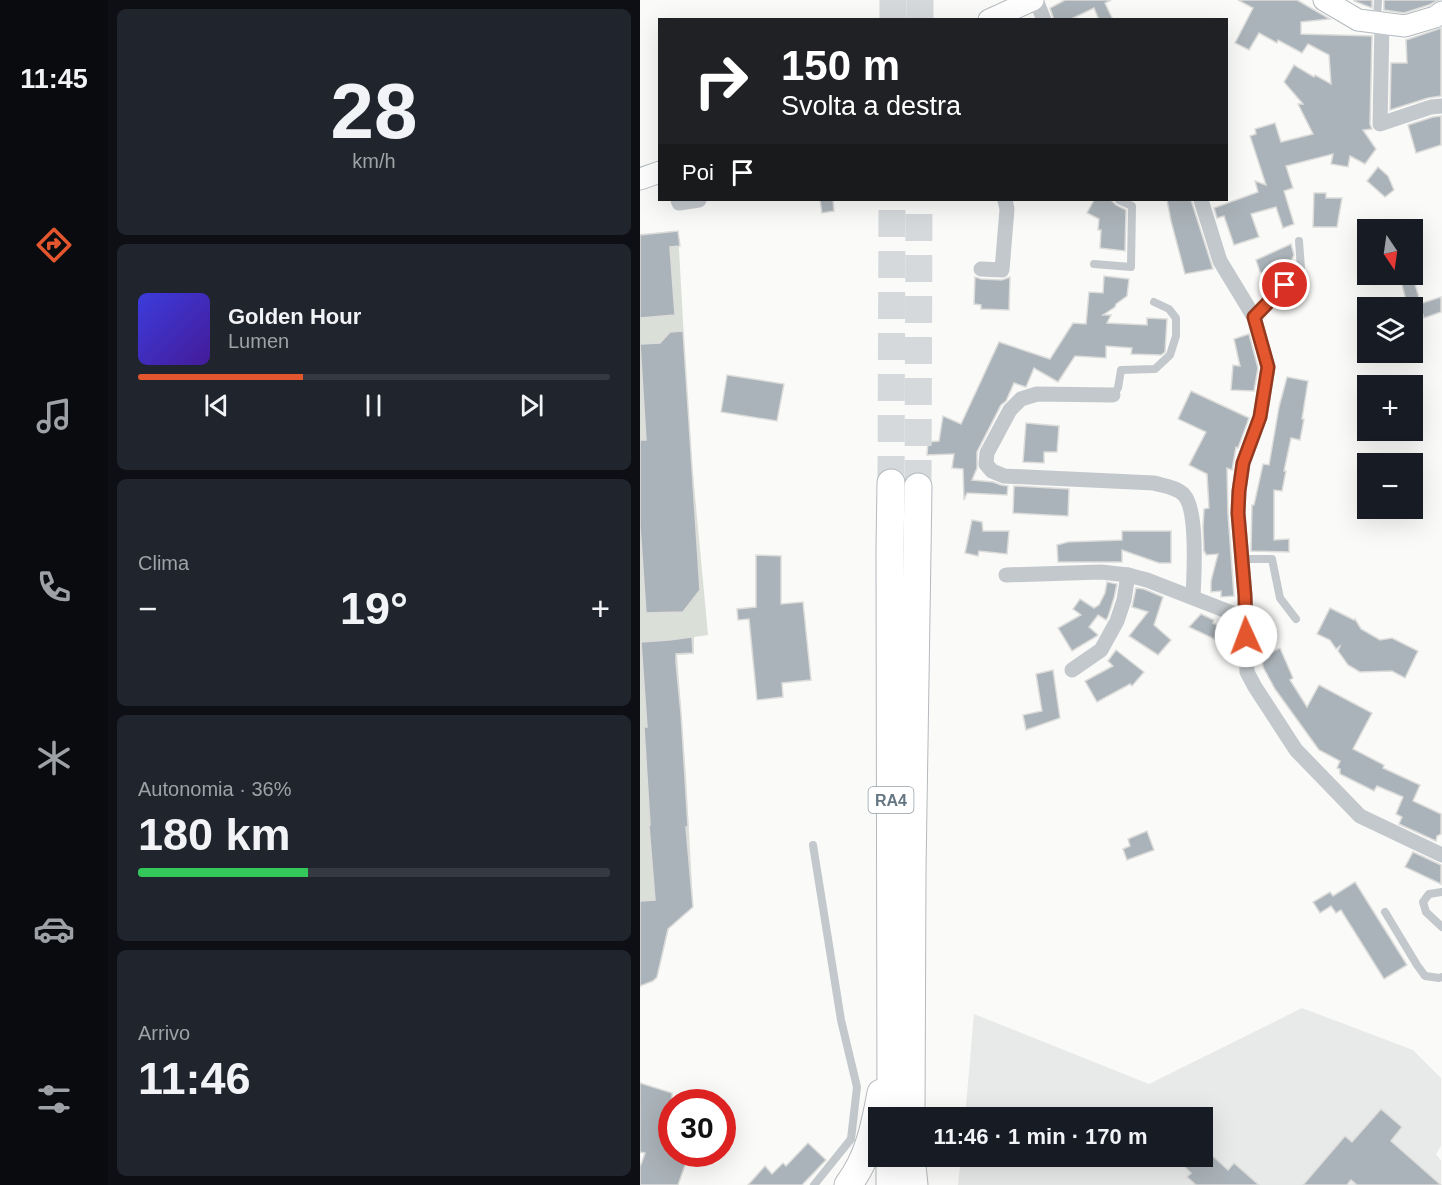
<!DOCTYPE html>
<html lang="it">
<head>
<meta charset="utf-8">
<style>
  body { margin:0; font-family:Arial,sans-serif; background:#20242c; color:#f1f3f6; height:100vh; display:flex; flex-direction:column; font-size:22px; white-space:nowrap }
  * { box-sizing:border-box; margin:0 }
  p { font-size:20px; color:#9ea1a6 }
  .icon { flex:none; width:33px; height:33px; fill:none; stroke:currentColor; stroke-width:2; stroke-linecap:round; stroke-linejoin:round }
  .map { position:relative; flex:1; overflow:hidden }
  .details { display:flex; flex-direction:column; gap:9px; padding:9px; background:#0d0f14; width:532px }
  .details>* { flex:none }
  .banner { position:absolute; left:18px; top:18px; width:570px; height:183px; border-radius:0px; box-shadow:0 6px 24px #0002; background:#202124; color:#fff; overflow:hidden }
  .needle { width:39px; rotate:167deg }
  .buttons { position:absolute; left:717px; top:219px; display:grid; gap:12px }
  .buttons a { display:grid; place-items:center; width:66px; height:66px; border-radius:0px; background:#171b24; box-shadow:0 6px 24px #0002; font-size:30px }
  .speed { position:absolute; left:18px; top:1089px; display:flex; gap:12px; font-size:30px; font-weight:700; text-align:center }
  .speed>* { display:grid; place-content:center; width:78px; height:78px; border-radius:50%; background:#171b24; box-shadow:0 6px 24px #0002; line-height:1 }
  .speed .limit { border:9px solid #d22; background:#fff; color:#111 }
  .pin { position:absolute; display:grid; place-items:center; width:51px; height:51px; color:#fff; margin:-26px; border:3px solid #fff; border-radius:50%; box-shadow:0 2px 6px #0007 }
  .me { position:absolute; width:66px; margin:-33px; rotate:358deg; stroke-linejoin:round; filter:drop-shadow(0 0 4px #0008) }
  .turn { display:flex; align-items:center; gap:21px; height:126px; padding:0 24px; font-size:27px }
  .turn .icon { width:78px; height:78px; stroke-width:2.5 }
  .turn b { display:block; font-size:42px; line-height:51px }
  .then { display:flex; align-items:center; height:57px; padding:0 24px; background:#0003; gap:12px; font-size:22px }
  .big { font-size:45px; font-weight:800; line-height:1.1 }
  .details .tile { flex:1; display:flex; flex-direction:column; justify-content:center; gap:9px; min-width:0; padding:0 21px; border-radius:9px; background:#20242c }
  .details .dial { align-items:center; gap:0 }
  .dial b { font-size:78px; line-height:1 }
  .song { display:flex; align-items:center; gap:18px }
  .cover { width:72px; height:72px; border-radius:9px; background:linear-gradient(135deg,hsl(240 70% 55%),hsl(260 70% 35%)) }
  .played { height:6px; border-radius:3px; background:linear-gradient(90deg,#e4572e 35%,#363941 35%) }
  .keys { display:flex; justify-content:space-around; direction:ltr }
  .heat { display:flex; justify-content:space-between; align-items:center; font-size:33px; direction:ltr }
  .charge { height:9px; border-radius:4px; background:linear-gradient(90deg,#34c759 36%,#363941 0) }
  .trip { position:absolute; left:228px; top:1107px; width:345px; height:60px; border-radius:0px; background:#171b24; box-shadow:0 6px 24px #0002; font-weight:800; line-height:60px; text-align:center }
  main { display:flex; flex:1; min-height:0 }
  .tabs { display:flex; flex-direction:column; width:108px; justify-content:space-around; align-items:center; background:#090b0e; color:#9ea1a6 }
  .tabs .icon { width:42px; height:42px }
  .tabs .selected { color:#e4572e }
  .tabs b { font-size:27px; color:#f1f3f6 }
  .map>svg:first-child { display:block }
</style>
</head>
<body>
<main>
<nav class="tabs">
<b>11:45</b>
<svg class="icon selected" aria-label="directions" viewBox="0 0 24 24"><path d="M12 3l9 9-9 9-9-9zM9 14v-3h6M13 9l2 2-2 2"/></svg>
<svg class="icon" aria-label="music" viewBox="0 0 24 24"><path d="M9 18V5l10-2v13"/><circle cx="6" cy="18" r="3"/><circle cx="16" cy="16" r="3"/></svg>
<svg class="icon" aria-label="phone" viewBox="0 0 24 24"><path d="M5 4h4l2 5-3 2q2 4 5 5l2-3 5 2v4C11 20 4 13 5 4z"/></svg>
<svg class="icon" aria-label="climate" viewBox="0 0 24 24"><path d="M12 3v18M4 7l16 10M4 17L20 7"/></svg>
<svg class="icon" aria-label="car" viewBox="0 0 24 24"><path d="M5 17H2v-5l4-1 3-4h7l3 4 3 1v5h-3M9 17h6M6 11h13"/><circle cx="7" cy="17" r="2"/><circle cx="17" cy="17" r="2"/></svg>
<svg class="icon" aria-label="filters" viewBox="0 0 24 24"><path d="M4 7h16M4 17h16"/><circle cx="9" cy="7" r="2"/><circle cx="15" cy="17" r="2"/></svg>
</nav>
<section class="details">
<div class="tile dial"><b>28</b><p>km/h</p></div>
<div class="tile">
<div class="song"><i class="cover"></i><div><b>Golden Hour</b><p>Lumen</p></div></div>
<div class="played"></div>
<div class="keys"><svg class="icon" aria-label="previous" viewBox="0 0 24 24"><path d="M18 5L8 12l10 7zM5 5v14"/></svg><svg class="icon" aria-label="pause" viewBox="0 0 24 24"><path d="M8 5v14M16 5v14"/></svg><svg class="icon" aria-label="next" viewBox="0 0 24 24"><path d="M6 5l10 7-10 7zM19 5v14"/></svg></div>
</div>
<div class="tile"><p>Clima</p>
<div class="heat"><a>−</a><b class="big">19°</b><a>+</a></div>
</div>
<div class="tile"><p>Autonomia · 36%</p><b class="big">180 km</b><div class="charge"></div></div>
<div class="tile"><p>Arrivo</p><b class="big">11:46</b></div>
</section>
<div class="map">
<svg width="802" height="1185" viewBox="0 0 802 1185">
  <rect width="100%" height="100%" fill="#fafaf8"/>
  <polygon fill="#e8e9e9" points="662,1008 773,1050 801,1078 801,1146 796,1154 801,1160 801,1185 318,1185 321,1157 562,1156 562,1118 325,1117 334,1014 509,1084"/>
  <polygon fill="#dadfd7" points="38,231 49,431 68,635 54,637 54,654 37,655 46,777 53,904 49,910 29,928 17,977 13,981 0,986 0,234"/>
  <g fill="#aab3b9" stroke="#dcdcda" stroke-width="1.5">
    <polygon points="425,0 471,0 465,3 473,20 459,20 454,8 429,20 414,20 410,8"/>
    <polygon points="598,0 657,0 690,19 661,22 661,34 732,36 730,124 732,129 723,130 736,149 725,164 710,156 708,167 691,164 693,154 646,166 653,188 644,191 654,224 643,228 636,207 611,214 619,237 594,245 584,216 577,218 574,208 618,192 615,181 626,185 610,136 616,134 615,129 635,123 641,142 673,134 658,104 663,104 644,82 654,65 674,77 675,75 691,84 689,55 668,44 662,53 638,40 637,43 619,33 609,50 595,43 613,8"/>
    <polygon points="714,0 732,0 732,8 714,1"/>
    <polygon points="744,0 799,0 789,5 764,13 744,10"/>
    <polygon points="801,28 801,96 788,98 750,110 751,63 767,63 766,40"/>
    <polygon points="801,116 801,145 776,153 768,125 793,117"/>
    <polygon points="738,167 748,176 754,190 745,197 727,181"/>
    <polygon points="674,193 686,193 686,198 702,198 697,227 673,227"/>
    <polygon points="180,200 193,200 194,211 182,213"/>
    <polygon points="454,200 471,200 476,205 486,210 485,251 460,248 461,230 458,230 459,219 447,213"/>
    <polygon points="527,200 551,200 573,269 545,274 531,221"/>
    <polygon points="38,231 40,246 30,247 35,315 0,318 0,235"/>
    <polygon points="651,244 654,255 641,280 620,272 616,260"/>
    <polygon points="464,276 489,279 487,296 476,304 475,307 463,315 471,315 467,323 507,325 507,318 527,319 525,352 521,355 491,354 492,348 466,346 466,358 435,356 418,382 394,368 386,387 374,383 366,401 361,405 337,452 337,468 332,480 353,482 361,485 368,486 367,495 327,493 324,500 323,469 312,468 314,454 287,455 288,442 299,441 303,416 321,424 359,342 410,359 433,323 446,324 449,292 463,293"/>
    <polygon points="335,277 341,279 362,280 370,277 369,310 341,309 341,305 334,304"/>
    <polygon points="774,281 781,304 768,307 762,285"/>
    <polygon points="801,297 801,312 784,318 779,304"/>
    <polygon points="43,331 60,590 43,612 6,613 0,526 0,440 6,440 0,344 20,343 30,332"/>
    <polygon points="609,334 618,368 614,391 591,390 593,365 600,366 594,339"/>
    <polygon points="87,375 144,384 137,421 81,412"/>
    <polygon points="647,377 668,381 662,419 664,419 660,440 651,438 644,471 646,471 642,491 634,490 634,540 649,539 649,552 611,551 612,505 614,505 623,464 629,465 639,407"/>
    <polygon points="551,391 609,418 598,448 596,447 592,470 587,468 588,514 594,596 581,597 581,591 571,592 571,581 578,554 566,555 565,552 564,552 563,527 564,509 569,508 567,474 549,465 566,432 538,419"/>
    <polygon points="386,423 419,426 417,452 404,452 404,463 383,462"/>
    <polygon points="374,486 429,489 428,516 373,513"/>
    <polygon points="332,520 342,522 343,531 369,531 367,554 339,551 338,556 325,553"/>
    <polygon points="482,531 531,531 531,563 519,563 482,550 482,562 418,562 417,545 428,542 482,540"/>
    <polygon points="116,555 141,556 141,604 163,602 171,680 142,683 143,697 117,700 109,619 98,620 97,609 116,607"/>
    <polygon points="467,582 477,584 474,598 468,617 466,620 458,615 449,627 458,635 457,636 432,651 418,628 441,615 433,609 440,599 454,608 459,605 465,593"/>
    <polygon points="496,588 504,589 523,597 514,625 531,640 518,655 489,636 508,612 492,607"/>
    <polygon points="690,608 714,620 715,619 721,629 740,640 752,638 778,651 765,678 752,671 720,672 708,665 698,651 700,646 696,649 690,640 677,634"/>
    <polygon points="561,614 574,620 573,623 595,634 589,646 549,627"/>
    <polygon points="52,637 53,653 36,654 36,662 41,714 48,827 46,827 53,907 28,929 17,977 13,981 0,986 0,901 15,900 9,826 10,825 4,727 7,727 1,642 29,640"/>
    <polygon points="640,648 653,678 650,680 667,707 679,685 732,713 713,749 744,765 743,768 780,785 773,801 801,814 801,834 797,836 796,841 759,824 762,817 756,814 763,797 737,786 734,791 700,774 700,769 697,768 700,761 679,750 635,689 623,667 622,657"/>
    <polygon points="476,650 504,672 492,686 490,684 457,702 445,681 473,666 468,661"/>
    <polygon points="413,670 420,718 386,730 383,715 402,711 396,674"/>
    <polygon points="507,831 514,850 487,860 483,849 490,846 488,839"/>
    <polygon points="773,852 801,865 801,884 765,867"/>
    <polygon points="715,882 767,965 744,979 701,910 696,913 691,906 680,913 673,902 690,892 693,896"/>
    <polygon points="0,1083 32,1093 32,1154 49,1154 38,1185 0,1185 0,1167 5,1153 0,1152"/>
    <polygon points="741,1109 762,1127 751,1141 801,1185 717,1185 711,1180 707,1185 663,1185 705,1136 712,1142"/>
    <polygon points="168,1143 186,1160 162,1185 108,1185 125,1166 132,1174 143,1163 146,1166"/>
    <polygon points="562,1146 588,1170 594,1163 619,1185 556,1185 547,1177 551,1173 533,1156 562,1156"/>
  </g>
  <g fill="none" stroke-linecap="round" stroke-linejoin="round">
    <g stroke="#d5d9db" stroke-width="27" stroke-dasharray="27 14" stroke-linecap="butt">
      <polyline points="253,20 253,0"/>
      <polyline points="280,20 280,0"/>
      <polyline points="251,483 252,200"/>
      <polyline points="278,487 279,200"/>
    </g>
    <g stroke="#b3babf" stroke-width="23">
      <g id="secondary">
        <polyline points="684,0 718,20 765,26 795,17 802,12"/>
        <polyline points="349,20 393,0"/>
        <polyline points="0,179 20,172"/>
      </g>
    </g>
    <g stroke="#b4b9bd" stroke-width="29">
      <g id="highway">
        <polyline points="251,1118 250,549 251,483"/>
        <polyline points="271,1118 272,871 278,487"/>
        <polyline points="271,1156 274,1185"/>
        <path d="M 208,1185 C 229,1158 235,1125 241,1093"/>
        <polyline points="250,1185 250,1156"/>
      </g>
    </g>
    <g stroke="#c3c8cc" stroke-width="8">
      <polyline points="737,21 738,0"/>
      <polyline points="454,264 491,267 492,206 479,200"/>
      <polyline points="614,317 661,268 659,241"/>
      <polyline points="473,395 478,388 481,370 515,369 530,355 536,336 536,318 529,309 514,302"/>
      <polyline points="602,559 632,559 640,598 656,619"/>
      <polyline points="173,845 201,1020 217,1087 211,1139 174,1185"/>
      <polyline points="802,892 789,894 783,902 786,912 802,927"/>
      <polyline points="745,912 777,965 785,976 799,978 802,977"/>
    </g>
    <g stroke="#c3c8cc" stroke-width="15">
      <polyline points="396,0 404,20"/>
      <polyline points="742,23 740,124 791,107 802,106"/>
      <polyline points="38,200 39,203 59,200"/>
      <polyline points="561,200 580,261 614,317 628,367 620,417 603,463 599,491 598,513 605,596 607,672 615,687 656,750 720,816 802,855"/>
      <polyline points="341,269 362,270 367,209 365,200"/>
      <path d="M 473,395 L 397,394 L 381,399 L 370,410 L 347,453 L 346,464 L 352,471 L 364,476 L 514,483 C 524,486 537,487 544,495 C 558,510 554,577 553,597"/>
      <polyline points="366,575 461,572 488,575 507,580 605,618"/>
      <polyline points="432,670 461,650 477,621 484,600 488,575"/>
    </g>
    <use href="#secondary" stroke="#fff" stroke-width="21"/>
    <use href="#highway" stroke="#fff" stroke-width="27"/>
  </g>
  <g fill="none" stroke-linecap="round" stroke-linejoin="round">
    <g stroke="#94391e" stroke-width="15">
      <polyline id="route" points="606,636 605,596 598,513 599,491 603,463 620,417 628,367 614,317 645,285"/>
    </g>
    <use href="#route" stroke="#e4572e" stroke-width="10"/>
  </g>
  <g text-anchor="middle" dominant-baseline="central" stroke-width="6" stroke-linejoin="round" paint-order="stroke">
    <rect fill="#fff" stroke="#939fa8" stroke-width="1.5" x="228.5" y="787" width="45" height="26" rx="4.5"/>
    <g font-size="16" font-weight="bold" fill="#657683">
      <text x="251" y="800">RA4</text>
    </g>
  </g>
</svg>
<div class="buttons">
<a><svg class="needle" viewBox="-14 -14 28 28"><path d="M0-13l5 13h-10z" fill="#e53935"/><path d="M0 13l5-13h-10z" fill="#9ea1a6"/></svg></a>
<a><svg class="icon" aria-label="layers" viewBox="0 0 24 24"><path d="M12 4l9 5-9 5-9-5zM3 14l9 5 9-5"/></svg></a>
<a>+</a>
<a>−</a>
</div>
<div class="speed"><div class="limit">30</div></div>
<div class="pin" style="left:645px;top:285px;background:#d93025"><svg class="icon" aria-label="arrive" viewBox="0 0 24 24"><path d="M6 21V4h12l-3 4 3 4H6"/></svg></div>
<svg class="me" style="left:606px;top:636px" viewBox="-20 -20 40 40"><circle r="19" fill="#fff"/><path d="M0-13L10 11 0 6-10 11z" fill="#e4572e"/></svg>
<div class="trip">11:46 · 1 min · 170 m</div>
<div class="banner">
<div class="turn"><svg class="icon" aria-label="right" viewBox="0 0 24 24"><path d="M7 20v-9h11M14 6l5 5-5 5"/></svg><div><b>150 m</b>Svolta a destra</div></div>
<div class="then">Poi<svg class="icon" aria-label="arrive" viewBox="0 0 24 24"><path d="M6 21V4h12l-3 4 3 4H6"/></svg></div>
</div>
</div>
</main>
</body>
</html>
